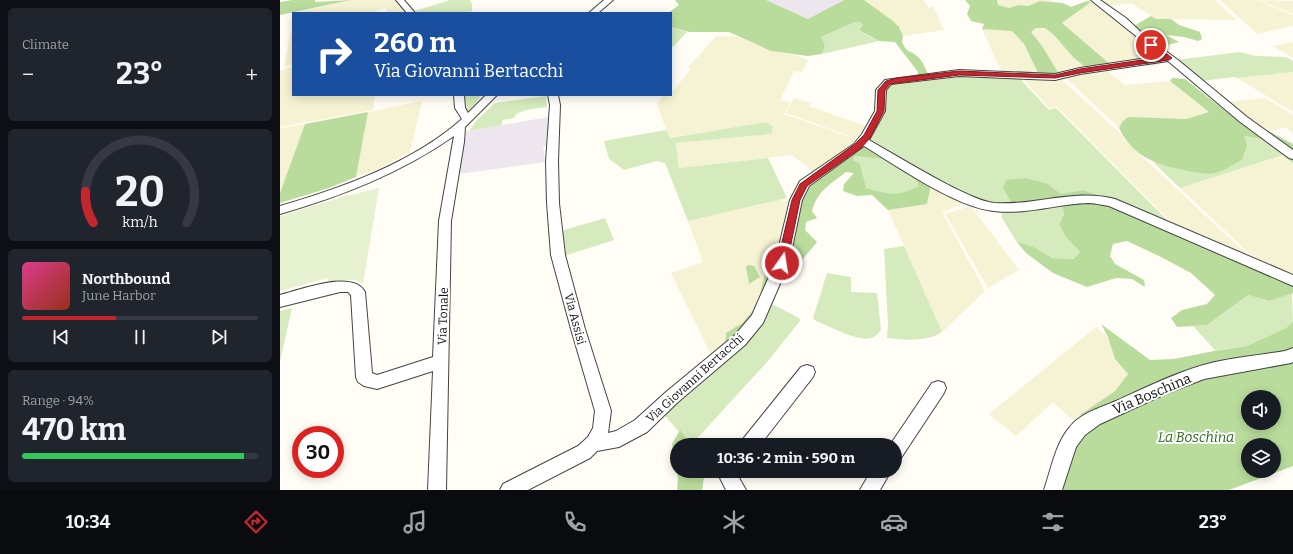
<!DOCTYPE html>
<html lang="en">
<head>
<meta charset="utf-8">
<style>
  body { margin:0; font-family:Bitter,serif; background:#20242c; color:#f1f3f6; height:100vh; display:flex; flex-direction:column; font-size:15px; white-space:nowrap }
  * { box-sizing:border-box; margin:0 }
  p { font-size:13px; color:#9ea1a6 }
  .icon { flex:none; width:22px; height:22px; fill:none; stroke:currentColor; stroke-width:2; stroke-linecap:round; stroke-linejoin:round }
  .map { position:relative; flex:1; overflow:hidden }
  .sheet { display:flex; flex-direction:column; gap:8px; padding:8px; background:#0d0f14; width:280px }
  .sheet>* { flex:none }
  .guide { position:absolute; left:12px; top:12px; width:380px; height:84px; border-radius:0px; box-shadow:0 2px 10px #0003; background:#1a4fa0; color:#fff; overflow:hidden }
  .buttons { position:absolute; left:961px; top:390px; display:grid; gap:8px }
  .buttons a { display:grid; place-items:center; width:40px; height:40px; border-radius:50%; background:#171b24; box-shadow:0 2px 10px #0003; font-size:20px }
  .speed { position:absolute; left:12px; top:426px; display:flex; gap:8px; font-size:20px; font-weight:700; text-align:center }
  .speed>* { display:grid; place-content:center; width:52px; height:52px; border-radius:50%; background:#171b24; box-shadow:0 2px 10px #0003; line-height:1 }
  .speed .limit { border:6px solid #d22; background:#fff; color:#111 }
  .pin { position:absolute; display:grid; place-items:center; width:34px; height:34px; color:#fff; margin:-17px; border:2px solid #fff; border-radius:50%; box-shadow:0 1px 4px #0007 }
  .me { position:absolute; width:44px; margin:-22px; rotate:13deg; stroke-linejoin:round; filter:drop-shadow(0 0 3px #0008) }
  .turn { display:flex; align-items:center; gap:14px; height:84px; padding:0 16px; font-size:18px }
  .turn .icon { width:52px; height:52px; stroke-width:2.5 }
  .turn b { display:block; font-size:28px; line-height:34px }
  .big { font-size:30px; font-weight:700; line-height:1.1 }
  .sheet .widget { flex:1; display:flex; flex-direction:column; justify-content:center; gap:6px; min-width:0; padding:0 14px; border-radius:6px; background:#20242c }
  .sheet .dial { align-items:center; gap:0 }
  .dial svg { height:104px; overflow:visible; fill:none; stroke:#363941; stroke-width:7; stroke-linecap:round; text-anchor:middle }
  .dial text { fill:#f1f3f6; stroke:none }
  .song { display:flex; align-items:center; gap:12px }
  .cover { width:48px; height:48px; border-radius:6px; background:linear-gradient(135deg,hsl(330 70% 55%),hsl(10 70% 35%)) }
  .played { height:4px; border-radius:2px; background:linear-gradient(90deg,#c4262e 40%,#363941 40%) }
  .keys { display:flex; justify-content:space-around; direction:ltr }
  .heat { display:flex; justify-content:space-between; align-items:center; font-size:22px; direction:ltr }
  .charge { height:6px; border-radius:3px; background:linear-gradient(90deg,#34c759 94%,#363941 0) }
  .trip { position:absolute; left:390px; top:438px; width:232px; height:40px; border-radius:20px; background:#171b24; box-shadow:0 2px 10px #0003; font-weight:700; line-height:40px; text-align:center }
  .dock { display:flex; height:64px; justify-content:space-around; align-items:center; background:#090b0e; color:#9ea1a6 }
  .dock .icon { width:28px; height:28px }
  .dock .active { color:#c4262e }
  .dock b { font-size:18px; color:#f1f3f6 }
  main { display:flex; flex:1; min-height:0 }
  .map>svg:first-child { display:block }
</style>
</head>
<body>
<main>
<section class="sheet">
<div class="widget"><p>Climate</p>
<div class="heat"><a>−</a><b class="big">23°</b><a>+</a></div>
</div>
<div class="widget dial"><svg viewBox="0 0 100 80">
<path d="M14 69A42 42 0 1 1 86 69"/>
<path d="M14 69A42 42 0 0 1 8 45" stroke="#c4262e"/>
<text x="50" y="56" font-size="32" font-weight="700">20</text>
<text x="50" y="72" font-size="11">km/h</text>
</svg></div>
<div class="widget">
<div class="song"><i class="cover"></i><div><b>Northbound</b><p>June Harbor</p></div></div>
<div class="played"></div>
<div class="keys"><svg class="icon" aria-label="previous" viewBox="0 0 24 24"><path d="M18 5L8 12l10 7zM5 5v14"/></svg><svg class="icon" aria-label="pause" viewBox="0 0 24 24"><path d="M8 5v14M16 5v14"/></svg><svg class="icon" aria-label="next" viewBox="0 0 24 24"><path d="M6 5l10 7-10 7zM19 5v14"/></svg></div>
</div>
<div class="widget"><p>Range · 94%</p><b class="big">470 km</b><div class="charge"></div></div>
</section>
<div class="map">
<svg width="1013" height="490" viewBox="0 0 1013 490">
  <rect width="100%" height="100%" fill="#fffdf5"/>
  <g fill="#eee6ef">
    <polygon points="486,0 564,0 528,19"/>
    <polygon points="268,117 267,145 263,147 265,162 179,174 185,132"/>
  </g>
  <g fill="#f6f3d4">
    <polygon points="71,0 118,0 126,13 108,13 105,8 89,13 15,13"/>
    <polygon points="584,0 643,0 649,8 653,6 664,30 623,36 619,27 613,21"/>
    <polygon points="717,0 769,0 774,2 760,1 748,6 738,5 729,8 717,5"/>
    <polygon points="820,0 935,0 956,20 876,19 851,3 827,7"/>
    <polygon points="940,0 977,0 1013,15 1013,26 977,34"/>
    <polygon points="979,0 1013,1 1013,14"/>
    <polygon points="811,2 814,3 880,54 882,56 881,58 830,64 782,23"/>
    <polygon points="13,21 13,64 4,67"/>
    <polygon points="756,28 765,28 773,34 793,57 805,67 779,74 751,32"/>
    <polygon points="702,29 732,30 744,44 759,75 722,73"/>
    <polygon points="437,36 458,37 491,51 515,55 528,60 522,72 514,71 500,100 510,102 504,114 579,140 576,144 535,173 512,155 399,168 396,143 491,134 486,122 389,138 377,103 384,95 391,95 391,91 393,91 411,69 408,67"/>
    <polygon points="1013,42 1013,58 993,46"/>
    <polygon points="13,66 13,95 95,95 93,110 0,127 0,71"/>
    <polygon points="825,69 845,85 890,81 929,112 906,119 860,118 842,122 839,128 785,77"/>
    <polygon points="1013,72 1013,112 957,78"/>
    <polygon points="745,78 780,78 842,135 844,140 856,151 973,260 895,226 777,107 770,109 744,80"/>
    <polygon points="514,98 531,103 529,106 588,127 579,139 505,113"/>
    <polygon points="985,98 1013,115 1013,133 1005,127 992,131 972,123 947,102"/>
    <polygon points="142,101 130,152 94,171 76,177 88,112"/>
    <polygon points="25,124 0,193 0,128"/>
    <polygon points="1003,155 1013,163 1013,277 976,260 900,188"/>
    <polygon points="651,184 688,202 662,212 705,291 662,332 608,210 646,204"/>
    <polygon points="502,199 503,202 513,199 501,249 478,305 462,323 446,333 445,346 432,357 391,273 423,262 408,221"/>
    <polygon points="691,206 739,270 708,288 665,214"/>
    <polygon points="816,327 828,337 835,359 848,374 835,391 794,421 773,402 736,436 709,414"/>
  </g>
  <g fill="#d5ebbd">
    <polygon points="170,0 190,0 192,4 192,11 187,13 137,13 135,11"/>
    <polygon points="575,22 580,22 583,25 579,30 590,37 599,41 542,54 545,45 541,37"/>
    <polygon points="391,27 407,32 393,47 391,47"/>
    <polygon points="960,52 976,56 1006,57 1013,61 1013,72 957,78 954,77 922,81 896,60"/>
    <path d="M 681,75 L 742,78 L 742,81 L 769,110 L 776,108 L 894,227 L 859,210 L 803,190 L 781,194 L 768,184 C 758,190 746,200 734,204 C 706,214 613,156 585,141 L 603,92 L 612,83 Z"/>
    <polygon points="185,95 202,95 189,111 186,111 184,108"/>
    <polygon points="266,96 267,107 246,110 236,114 234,118 222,120 222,125 189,131 197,120 215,103"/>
    <polygon points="486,122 493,127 491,134 396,143 399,168 488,158 507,198 408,221 385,163 377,161 344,170 329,159 324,141 386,130 390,138"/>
    <polygon points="964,136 982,139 1003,155 900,188 873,162 917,173 933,174"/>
    <path d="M 575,156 L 602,159 L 636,180 L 639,186 C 614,199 611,194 585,188 L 583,180 L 582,171 L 573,160 Z"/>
    <polygon points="782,206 784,214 779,225 786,237 800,252 792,259 772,258 756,248 736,241 722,218 722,211 750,211"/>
    <polygon points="325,218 334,240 284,256 281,231"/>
    <path d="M 624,246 L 662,332 C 647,342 624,340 607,338 L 608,323 L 604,249 Z"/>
    <path d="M 547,273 L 571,277 L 571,292 L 597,293 L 601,330 C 598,333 596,337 591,338 C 578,342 549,326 536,321 L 533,318 Z"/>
    <polygon points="1012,293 1013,322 1006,328 967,346 935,350 913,326 927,325 968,295 989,301"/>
    <polygon points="492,304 519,318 520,321 487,362 411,445 385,416 393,402 488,305"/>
    <polygon points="12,308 0,361 0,311"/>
  </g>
  <g fill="#b9dc9c" fill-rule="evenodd">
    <polygon points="12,0 35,0 35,2 71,0 0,15 0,2"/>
    <path d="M 395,0 L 486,0 L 528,19 L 564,0 L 584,0 L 613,21 L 619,27 L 623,36 L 622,42 C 628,55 630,49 638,57 C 643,61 645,68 648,74 L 637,76 L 638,72 L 615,42 L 599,41 L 579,30 L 583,25 L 580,22 L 575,22 L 541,37 L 545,45 L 542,54 L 528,56 L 491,51 L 449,32 L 409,32 L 391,27 L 391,13 L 388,13 L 399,5 Z"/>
    <polygon points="685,0 717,0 718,5 729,8 738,5 748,6 760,1 783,3 791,7 807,1 811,2 782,23 830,64 805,67 793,57 773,34 765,28 756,28 751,32 762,46 779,74 759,75 744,44 732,31 702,29 704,24 691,21 687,14 690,6"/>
    <polygon points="871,16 876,19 891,19 899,25 920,32 922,39 918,41 904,37 886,35 899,42 879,47 870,41 854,26"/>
    <path d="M 892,78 L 905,79 L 957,120 L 977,125 L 1013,144 L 1013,163 L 982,139 L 964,136 L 967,145 L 962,160 C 953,164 941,173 931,174 C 922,174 912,172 903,170 C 875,164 852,156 839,128 L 842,122 L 848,117 L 906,119 L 929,112 L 890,81 Z"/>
    <polygon points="88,112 76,177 49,188 0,203 0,193 25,124"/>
    <path d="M 583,144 L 651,184 L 647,204 L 608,210 L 592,195 L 577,196 L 563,191 L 564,184 L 574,173 L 566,172 C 551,184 537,191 532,211 L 537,218 L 526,222 L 525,230 L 537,242 L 517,266 L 507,262 L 516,210 L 528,186 ZM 575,156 L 602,159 L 636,180 L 639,186 C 615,198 610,194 586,188 L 580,164 L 573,160 Z"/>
    <polygon points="746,178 768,184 781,194 803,190 818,195 733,205 723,188 726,180"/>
    <polygon points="814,202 832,206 1013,286 1013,293 989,301 968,295 927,325 897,327 891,318 902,310 927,304 935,295 911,273 881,257 847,241 833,244 830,256 835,264 864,280 865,287 852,279 836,278 807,287 773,273 746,253 736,241 756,248 772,258 793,259 800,252 786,237 779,225 784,214 782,206 801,203"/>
    <polygon points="501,249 479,310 445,346 446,333 462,323 478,305 482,285 492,252"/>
    <polygon points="468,265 474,266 480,277 469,284 466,267"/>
    <polygon points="1013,322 1013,348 1003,352 811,416 800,415 835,391 848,374 835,359 828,337 821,324 870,360 894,359 939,350 967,346 1006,328"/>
    <path d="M 1013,360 L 1013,466 L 949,490 L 780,490 L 791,454 L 803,432 L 826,417 L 913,380 ZM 968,397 L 994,397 L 994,423 L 968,423 ZM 968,445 L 994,445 L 994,471 L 968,471 Z"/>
    <polygon points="400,430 411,445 397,445 397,471 425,471 422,490 397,490 398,479 392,444"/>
  </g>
  <path fill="#e6f2cf" d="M 99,188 L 83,284 C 72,276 60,281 48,284 L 48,278 L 0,291 L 0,216 L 62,197 Z"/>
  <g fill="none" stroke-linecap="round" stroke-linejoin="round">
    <g stroke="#444" stroke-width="2">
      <g id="minor">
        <polygon points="116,0 124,0 135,13 127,13"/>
        <polygon points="324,0 333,0 318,13 309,13"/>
        <path d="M 811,0 L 820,0 L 846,18 L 865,36 L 898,60 L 967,117 L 1013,150 L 1013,159 L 1009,158 L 959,121 L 888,61 L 800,74 L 775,80 L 679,76 L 611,84 L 606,90 L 605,111 L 589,140 C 617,156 645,173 674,188 C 687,194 700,201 714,203 C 754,206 796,188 835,199 L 1013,275 L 1013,286 L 829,206 C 822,205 815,203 808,203 C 777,204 746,215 714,211 C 677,208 617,166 584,146 L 529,186 L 522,200 L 509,263 L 483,323 L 465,345 L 398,402 L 367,432 L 339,447 L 317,451 L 310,458 L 248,490 L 220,490 L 223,484 L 298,446 L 308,437 L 313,428 L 315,411 L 291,329 L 271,255 L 267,203 L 266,161 L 270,105 L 268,95 L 278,95 L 280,105 L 278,161 L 279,203 L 285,255 L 305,329 L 331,411 L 328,433 L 336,431 L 355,420 L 386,392 L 455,335 L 472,315 L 495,263 L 510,200 L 520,181 L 574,144 L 582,134 L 595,111 L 596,90 L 605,80 L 679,70 L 775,74 L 800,68 L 881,56 Z"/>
        <path d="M 174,95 L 184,95 L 185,108 L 188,113 L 206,95 L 217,95 L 185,127 L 184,142 L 171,221 L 166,490 L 148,490 L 153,371 L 97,389 L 84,386 L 78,382 L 76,377 L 71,295 L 68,292 L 60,292 L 0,307 L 0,295 C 20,290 73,269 85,292 L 92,373 L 97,375 L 153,357 L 159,221 L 174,136 C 121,173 62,196 0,214 L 0,206 C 62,188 134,162 182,119 L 175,108 Z"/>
        <path d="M 1013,348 L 1013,362 L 1011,363 L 924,379 L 883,395 L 820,424 L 805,435 L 796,447 L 782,490 L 764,490 C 771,470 775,445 789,428 C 800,413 820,408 836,401 C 869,386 901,370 935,362 C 958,357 982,355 1005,351 Z"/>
        <polygon points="527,365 533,367 535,372 533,377 480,445 460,445 463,439 521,367"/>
        <polygon points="658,381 664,383 666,388 664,393 621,458 615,461 615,445 610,445 652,383"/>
        <polygon points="441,471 459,471 458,476 466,490 446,490 440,478"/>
        <polygon points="591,471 611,471 600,490 580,490"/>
      </g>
    </g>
    <use href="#minor" fill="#fff" fill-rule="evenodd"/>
  </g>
  <polygon fill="#c4262e" stroke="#7f191e" points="869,43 873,43 892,58 889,60 800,73 775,78 679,75 610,84 605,90 604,111 590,138 581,148 527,186 520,200 507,263 502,266 499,265 497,263 512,200 520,184 575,144 584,135 597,111 598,90 606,81 617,78 679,71 775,75 800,69 883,57 869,46"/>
  <g text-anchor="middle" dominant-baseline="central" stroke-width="4" stroke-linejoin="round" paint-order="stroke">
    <g font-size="12" fill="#111" stroke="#fff">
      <text transform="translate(163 316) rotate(-88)">Via Tonale</text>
      <text transform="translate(295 319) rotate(75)">Via Assisi</text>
      <text transform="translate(415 378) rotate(-42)">Via Giovanni Bertacchi</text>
    </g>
    <g font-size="14" fill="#111" stroke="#fff">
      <text transform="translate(872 394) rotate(-23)">Via Boschina</text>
    </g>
    <g font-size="14" font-style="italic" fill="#2f6b1f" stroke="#fff">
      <text x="916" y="437">La Boschina</text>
    </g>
  </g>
</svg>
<div class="buttons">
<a><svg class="icon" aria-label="sound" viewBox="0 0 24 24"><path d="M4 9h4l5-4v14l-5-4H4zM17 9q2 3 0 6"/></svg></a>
<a><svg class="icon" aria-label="layers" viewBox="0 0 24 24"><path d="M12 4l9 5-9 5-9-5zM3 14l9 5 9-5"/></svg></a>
</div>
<div class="speed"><div class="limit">30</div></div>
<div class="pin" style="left:871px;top:45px;background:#d93025"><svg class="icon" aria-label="arrive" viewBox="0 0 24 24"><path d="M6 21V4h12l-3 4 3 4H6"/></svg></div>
<svg class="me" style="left:502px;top:263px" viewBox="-20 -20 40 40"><circle r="17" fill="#c4262e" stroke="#fff" stroke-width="3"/><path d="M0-11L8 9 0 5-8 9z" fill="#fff"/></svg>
<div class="trip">10:36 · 2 min · 590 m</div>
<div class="guide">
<div class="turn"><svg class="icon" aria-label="right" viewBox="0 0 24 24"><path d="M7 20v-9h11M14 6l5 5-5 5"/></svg><div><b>260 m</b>Via Giovanni Bertacchi</div></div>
</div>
</div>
</main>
<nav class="dock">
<b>10:34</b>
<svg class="icon active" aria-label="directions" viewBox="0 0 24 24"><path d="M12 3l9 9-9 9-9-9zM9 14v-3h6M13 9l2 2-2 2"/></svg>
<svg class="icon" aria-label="music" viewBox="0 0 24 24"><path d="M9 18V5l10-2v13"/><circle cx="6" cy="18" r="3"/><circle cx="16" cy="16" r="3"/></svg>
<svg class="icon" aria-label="phone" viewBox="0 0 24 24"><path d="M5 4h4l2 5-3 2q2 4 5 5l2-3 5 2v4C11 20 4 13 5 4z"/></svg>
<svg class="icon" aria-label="climate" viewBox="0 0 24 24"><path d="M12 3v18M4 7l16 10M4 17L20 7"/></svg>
<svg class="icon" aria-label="car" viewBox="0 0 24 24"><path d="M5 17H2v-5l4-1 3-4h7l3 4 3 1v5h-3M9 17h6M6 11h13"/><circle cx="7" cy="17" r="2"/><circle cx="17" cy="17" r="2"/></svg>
<svg class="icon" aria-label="filters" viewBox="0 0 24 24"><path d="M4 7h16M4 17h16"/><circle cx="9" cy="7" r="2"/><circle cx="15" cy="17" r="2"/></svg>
<b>23°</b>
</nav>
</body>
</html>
